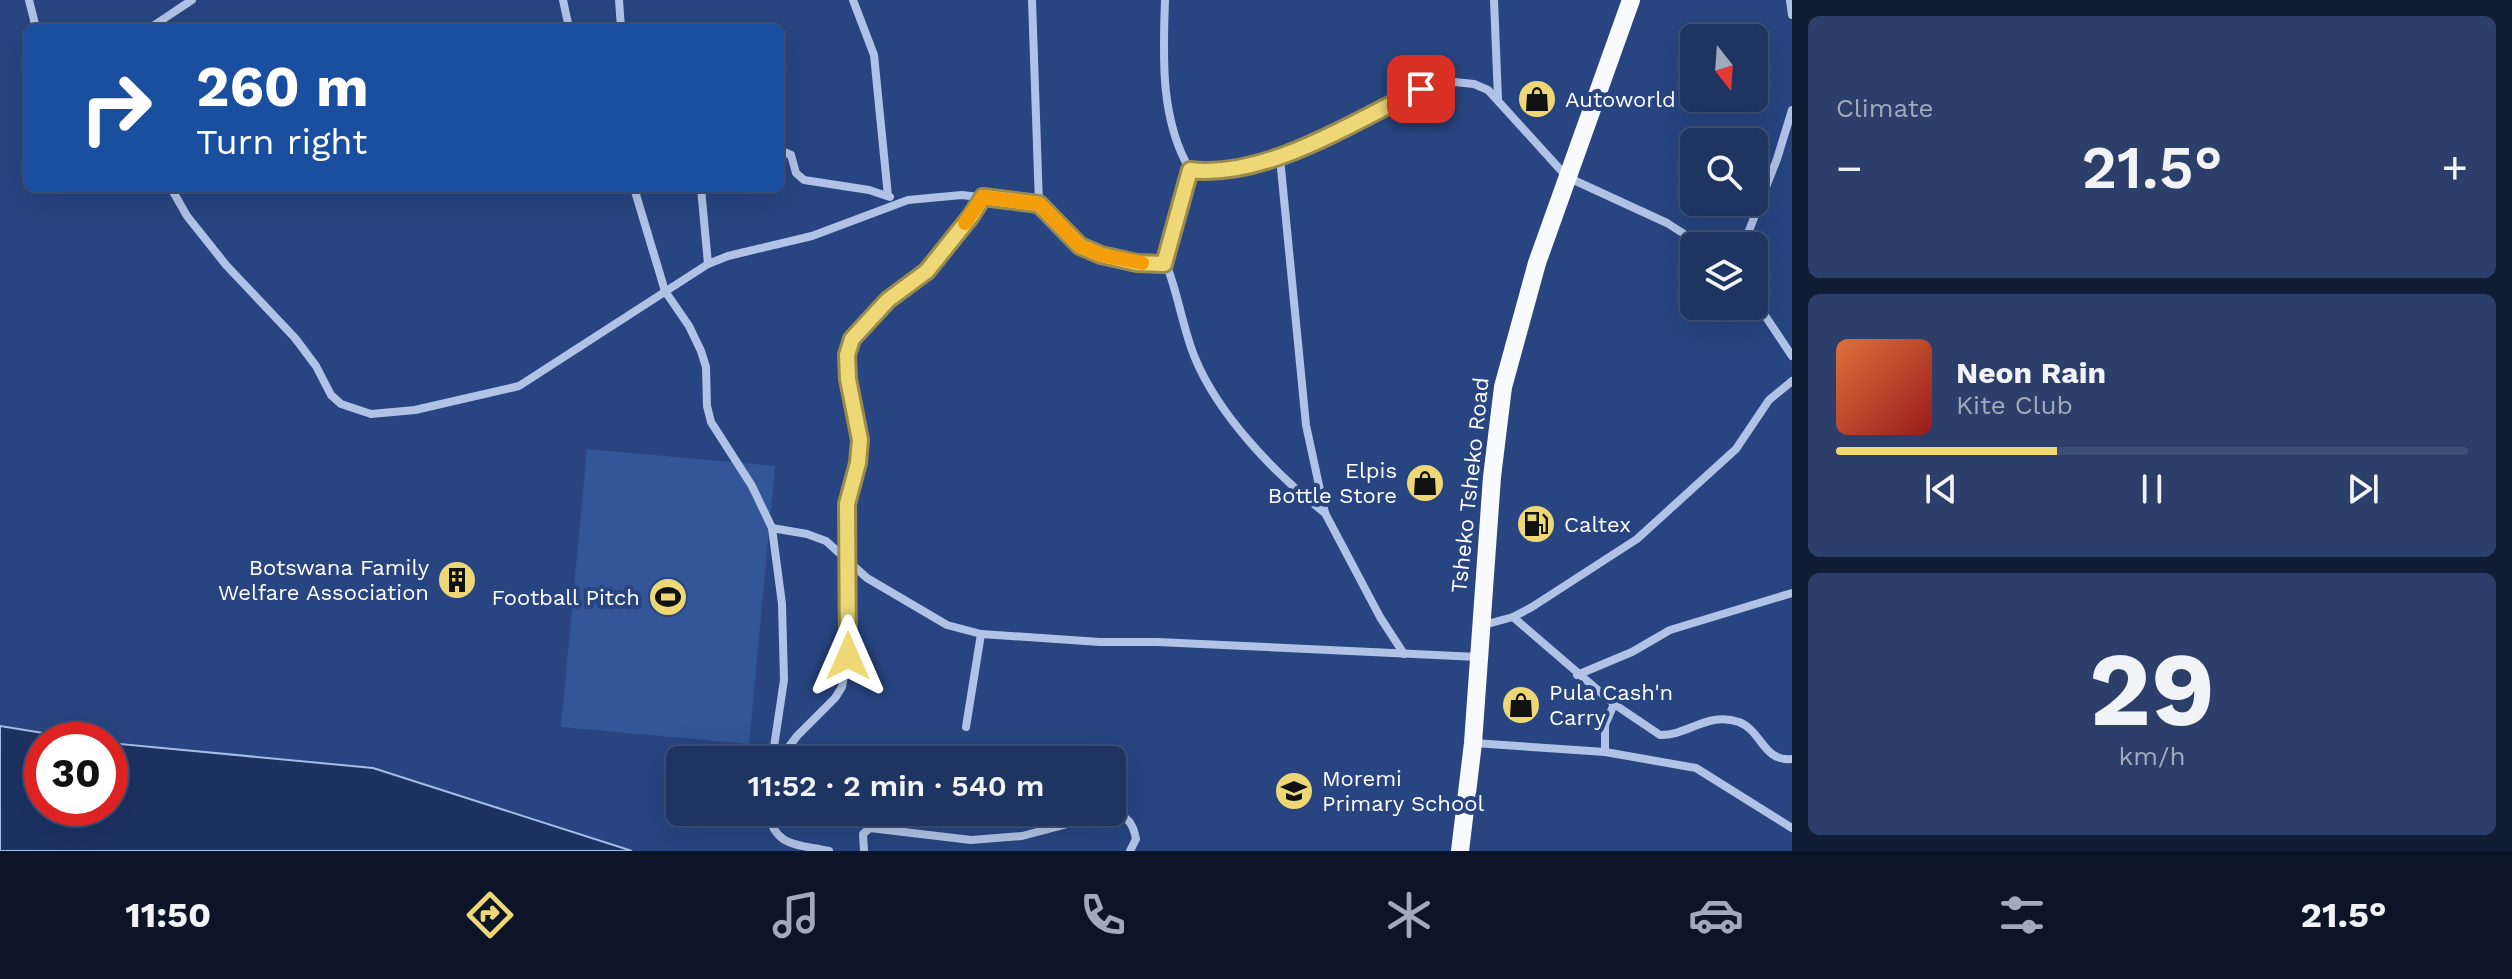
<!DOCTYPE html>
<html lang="en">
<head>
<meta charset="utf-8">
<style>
  body { margin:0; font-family:"Work Sans",sans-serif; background:#2b3f6a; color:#f1f3f6; height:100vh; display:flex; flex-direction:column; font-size:30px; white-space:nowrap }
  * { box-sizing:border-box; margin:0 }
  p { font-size:26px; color:#a1aabd }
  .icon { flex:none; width:44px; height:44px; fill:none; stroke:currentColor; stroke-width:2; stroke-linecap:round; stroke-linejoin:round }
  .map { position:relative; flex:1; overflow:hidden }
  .panel { display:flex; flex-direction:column; gap:16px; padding:16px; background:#101d35; width:720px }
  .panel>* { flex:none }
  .banner { position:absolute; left:24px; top:24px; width:760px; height:168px; border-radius:12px; box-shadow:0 8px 32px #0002,0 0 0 2px #3c4f76; background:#1a4fa0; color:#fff; overflow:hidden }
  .needle { width:52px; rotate:163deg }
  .tools { position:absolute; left:1680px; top:24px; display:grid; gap:16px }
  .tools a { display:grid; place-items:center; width:88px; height:88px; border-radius:12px; background:#1e3461; box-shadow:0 8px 32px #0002,0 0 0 2px #3c4f76; font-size:40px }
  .speed { position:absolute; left:24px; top:722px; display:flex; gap:16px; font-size:40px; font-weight:700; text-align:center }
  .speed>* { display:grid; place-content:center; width:104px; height:104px; border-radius:50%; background:#1e3461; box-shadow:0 8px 32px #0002,0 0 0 2px #3c4f76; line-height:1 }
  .speed .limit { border:12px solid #d22; background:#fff; color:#111 }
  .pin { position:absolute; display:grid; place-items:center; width:68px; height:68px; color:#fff; margin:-34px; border-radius:16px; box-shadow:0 4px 12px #0006 }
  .me { position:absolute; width:88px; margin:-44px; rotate:0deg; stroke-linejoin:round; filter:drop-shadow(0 0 6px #0008) }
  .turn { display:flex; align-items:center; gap:28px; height:168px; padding:0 40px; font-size:36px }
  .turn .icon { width:104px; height:104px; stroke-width:2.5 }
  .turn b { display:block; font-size:56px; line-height:68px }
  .big { font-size:60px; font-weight:600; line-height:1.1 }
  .panel .card { flex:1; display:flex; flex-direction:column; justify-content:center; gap:12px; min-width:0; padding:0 28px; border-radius:12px; background:#2b3f6a }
  .panel .dial { align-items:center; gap:0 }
  .dial b { font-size:104px; line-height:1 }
  .song { display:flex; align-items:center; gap:24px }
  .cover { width:96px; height:96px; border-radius:12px; background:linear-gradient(135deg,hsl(20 70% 55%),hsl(0 70% 35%)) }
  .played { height:8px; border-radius:4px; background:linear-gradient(90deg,#eed876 35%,#3c4f76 35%) }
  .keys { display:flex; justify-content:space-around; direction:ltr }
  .heat { display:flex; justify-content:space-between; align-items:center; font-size:44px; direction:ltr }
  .trip { position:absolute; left:666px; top:746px; width:460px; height:80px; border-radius:12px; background:#1e3461; box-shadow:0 8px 32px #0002,0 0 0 2px #3c4f76; font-weight:600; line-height:80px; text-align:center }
  .tabs { display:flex; height:128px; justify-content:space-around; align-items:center; background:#0c1527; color:#a1aabd }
  .tabs .icon { width:56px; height:56px }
  .tabs .on { color:#eed876 }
  .tabs b { font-size:36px; color:#f1f3f6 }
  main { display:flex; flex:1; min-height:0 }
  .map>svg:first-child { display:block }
</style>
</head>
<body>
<main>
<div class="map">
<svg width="1792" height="851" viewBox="0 0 1792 851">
  <rect width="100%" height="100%" fill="#284581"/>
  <polygon fill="#325698" points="587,449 775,466 749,744 561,727"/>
  <polygon fill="#1c3262" stroke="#a4bce6" stroke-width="2" points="0,726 86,740 42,740 42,808 110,808 110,743 373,768 632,851 0,851"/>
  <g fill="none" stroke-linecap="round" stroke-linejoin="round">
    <g stroke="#b0c3e6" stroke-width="8">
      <polyline points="29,0 36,28"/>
      <polyline points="563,0 569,28"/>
      <polyline points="619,0 621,28"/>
      <polyline points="853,0 874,55 888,196"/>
      <polyline points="1032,0 1039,204"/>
      <polyline points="1494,0 1498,99"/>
      <polyline points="1790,0 1792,15"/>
      <polyline points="150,28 192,0"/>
      <polyline points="780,150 791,155 796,173 804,180 869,190 890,197"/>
      <polyline points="1280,158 1306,425 1325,513 1380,617 1404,654"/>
      <path d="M 1190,170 C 1267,179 1353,122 1421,89 L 1445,81 L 1474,84 L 1488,90 L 1567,177 L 1667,223 L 1703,246"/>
      <polyline points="135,188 137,188"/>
      <path d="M 171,188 L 187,216 L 226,265 L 295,338 L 316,366 L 331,395 L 341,404 L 371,414 L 415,410 L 519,386 L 708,264 L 728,256 L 812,236 L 908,200 L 962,195 L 1039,204 L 1080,246 L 1101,255 L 1137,263 L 1164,264 L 1168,269 C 1179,298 1183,329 1195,358 C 1219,416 1276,475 1325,513"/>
      <polyline points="634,188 665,291 689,326 701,351 706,367 707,406 711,422 752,486 772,528 782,604 784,680 772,760"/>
      <polyline points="701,188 708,264"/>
      <polyline points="1743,246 1777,159 1792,110"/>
      <path d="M 1164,264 L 1190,170 C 1160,119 1163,57 1165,0"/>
      <polyline points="1754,299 1792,356"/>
      <polyline points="772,528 807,534 826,541 867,578 947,625 981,634 1100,642 1158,642 1478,657"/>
      <polyline points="1513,617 1614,704"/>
      <polyline points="1480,626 1513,617 1532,607 1637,539 1736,449 1769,400 1792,381"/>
      <polyline points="1577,675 1632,652 1670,630 1792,593"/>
      <polyline points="966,727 981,634"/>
      <polyline points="1473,743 1605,752 1696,768 1792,828"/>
      <path d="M 1605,752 L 1605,725 L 1614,704 L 1660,735 C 1687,736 1708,711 1739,722 C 1762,731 1763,762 1792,759"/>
      <polyline points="779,760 797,736 835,698 842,687 848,656 847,504 858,463 860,440 848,379 847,355 852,339 888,300 927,271 938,259 971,216 983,197"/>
      <path d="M 768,812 C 775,848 798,844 829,851"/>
      <path d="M 864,851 L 863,834 L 870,828 L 971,840 L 1022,836 L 1113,812 C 1128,817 1133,823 1136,839 L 1130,851"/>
    </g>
    <polyline stroke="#f8fafe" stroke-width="18" points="1460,851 1473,743 1492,477 1503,387 1537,263 1631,0"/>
  </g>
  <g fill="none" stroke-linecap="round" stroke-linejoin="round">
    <g stroke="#9b8c4d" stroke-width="20">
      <path id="route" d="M 848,656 L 847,504 L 858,463 L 860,440 L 848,379 L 847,355 L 852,339 L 888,300 L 927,271 L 971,216 L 983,197 L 1039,204 L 1080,246 L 1101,255 L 1137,263 L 1164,264 L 1190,170 C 1266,179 1353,122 1421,89"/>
    </g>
    <use href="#route" stroke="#eed876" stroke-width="14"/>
    <polyline stroke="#f59e0b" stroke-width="14" points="965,223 983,197 1039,204 1080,246 1101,255 1142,263"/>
  </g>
  <defs>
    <g id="shop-disc" transform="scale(2)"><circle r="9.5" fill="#eed876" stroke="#284581"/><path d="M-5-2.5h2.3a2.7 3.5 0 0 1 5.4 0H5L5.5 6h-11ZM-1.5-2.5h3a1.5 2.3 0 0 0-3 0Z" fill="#111"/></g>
    <g id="fuel-disc" transform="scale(2)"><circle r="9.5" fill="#eed876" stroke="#284581"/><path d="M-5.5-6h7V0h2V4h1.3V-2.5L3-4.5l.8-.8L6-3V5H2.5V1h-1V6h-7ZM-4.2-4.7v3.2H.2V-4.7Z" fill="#111"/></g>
    <g id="building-disc" transform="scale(2)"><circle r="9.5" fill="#eed876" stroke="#284581"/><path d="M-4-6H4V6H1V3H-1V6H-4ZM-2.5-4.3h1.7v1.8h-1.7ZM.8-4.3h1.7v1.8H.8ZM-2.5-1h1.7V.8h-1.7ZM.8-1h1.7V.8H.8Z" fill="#111"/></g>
    <g id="stadium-disc" transform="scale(2)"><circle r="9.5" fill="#eed876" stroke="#284581"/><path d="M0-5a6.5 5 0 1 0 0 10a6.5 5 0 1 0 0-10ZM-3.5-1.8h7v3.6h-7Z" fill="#111"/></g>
    <g id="school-disc" transform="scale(2)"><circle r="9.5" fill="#eed876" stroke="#284581"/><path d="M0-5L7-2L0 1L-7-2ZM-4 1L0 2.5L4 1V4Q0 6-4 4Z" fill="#111"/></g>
  </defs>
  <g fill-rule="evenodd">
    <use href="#shop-disc" x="1537" y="99"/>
    <use href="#shop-disc" x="1425" y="483"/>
    <use href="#fuel-disc" x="1536" y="524"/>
    <use href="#building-disc" x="457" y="580"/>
    <use href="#stadium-disc" x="668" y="597"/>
    <use href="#shop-disc" x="1521" y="705"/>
    <use href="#school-disc" x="1294" y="791"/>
  </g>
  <g text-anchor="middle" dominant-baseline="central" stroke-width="8" stroke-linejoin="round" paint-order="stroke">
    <g font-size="22" fill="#fff" stroke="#284581" text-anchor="start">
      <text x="1565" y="99">Autoworld</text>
      <text x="1397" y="470" text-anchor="end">Elpis<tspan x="1397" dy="25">Bottle Store</tspan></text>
      <text x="1564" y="524">Caltex</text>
      <text x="429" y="567" text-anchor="end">Botswana Family<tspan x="429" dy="25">Welfare Association</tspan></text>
      <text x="640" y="597" text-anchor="end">Football Pitch</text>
      <text x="1549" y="692">Pula Cash'n<tspan x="1549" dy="25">Carry</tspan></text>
      <text x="1322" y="778">Moremi<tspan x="1322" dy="25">Primary School</tspan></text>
    </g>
    <g font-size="22" fill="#fff" stroke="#284581">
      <text transform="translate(1470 485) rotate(-84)">Tsheko Tsheko Road</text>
    </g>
  </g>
</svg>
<div class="tools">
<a><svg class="needle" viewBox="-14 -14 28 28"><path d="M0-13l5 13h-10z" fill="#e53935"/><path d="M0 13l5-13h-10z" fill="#a1aabd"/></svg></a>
<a><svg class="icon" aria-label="search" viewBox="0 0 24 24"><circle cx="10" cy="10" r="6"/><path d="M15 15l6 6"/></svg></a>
<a><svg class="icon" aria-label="layers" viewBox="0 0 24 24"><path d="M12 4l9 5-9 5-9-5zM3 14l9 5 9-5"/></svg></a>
</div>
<div class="speed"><div class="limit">30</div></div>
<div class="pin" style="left:1421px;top:89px;background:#d93025"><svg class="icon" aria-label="arrive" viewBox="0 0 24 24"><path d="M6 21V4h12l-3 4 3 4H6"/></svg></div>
<svg class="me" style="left:848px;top:656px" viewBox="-20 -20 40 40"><path d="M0-17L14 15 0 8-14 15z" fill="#eed876" stroke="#fff" stroke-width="4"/></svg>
<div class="trip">11:52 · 2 min · 540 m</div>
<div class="banner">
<div class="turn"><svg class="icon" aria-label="right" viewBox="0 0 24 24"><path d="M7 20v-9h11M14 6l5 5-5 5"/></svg><div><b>260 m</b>Turn right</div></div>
</div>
</div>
<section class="panel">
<div class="card"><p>Climate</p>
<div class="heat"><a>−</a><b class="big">21.5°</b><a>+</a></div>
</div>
<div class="card">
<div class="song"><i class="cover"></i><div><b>Neon Rain</b><p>Kite Club</p></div></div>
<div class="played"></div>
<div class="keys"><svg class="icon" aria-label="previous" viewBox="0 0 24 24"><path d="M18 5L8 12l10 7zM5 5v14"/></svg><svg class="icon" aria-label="pause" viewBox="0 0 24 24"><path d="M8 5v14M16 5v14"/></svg><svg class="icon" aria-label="next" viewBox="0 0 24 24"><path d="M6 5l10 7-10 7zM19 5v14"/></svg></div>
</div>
<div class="card dial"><b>29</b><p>km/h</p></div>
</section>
</main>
<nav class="tabs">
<b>11:50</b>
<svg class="icon on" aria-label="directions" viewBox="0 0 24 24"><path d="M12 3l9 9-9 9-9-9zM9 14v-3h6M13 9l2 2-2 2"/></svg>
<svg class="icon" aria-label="music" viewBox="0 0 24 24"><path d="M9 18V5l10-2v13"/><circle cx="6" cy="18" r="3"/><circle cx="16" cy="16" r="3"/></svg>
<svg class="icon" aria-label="phone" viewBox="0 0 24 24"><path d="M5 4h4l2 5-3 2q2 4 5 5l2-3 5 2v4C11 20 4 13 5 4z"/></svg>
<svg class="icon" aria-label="climate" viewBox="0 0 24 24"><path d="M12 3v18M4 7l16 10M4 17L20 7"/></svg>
<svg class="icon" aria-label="car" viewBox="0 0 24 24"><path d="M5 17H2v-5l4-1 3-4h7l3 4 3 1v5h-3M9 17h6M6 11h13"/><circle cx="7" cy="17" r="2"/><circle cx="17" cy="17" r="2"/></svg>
<svg class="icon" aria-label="filters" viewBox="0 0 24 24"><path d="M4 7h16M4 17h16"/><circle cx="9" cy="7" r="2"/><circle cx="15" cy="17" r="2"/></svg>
<b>21.5°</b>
</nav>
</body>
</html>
